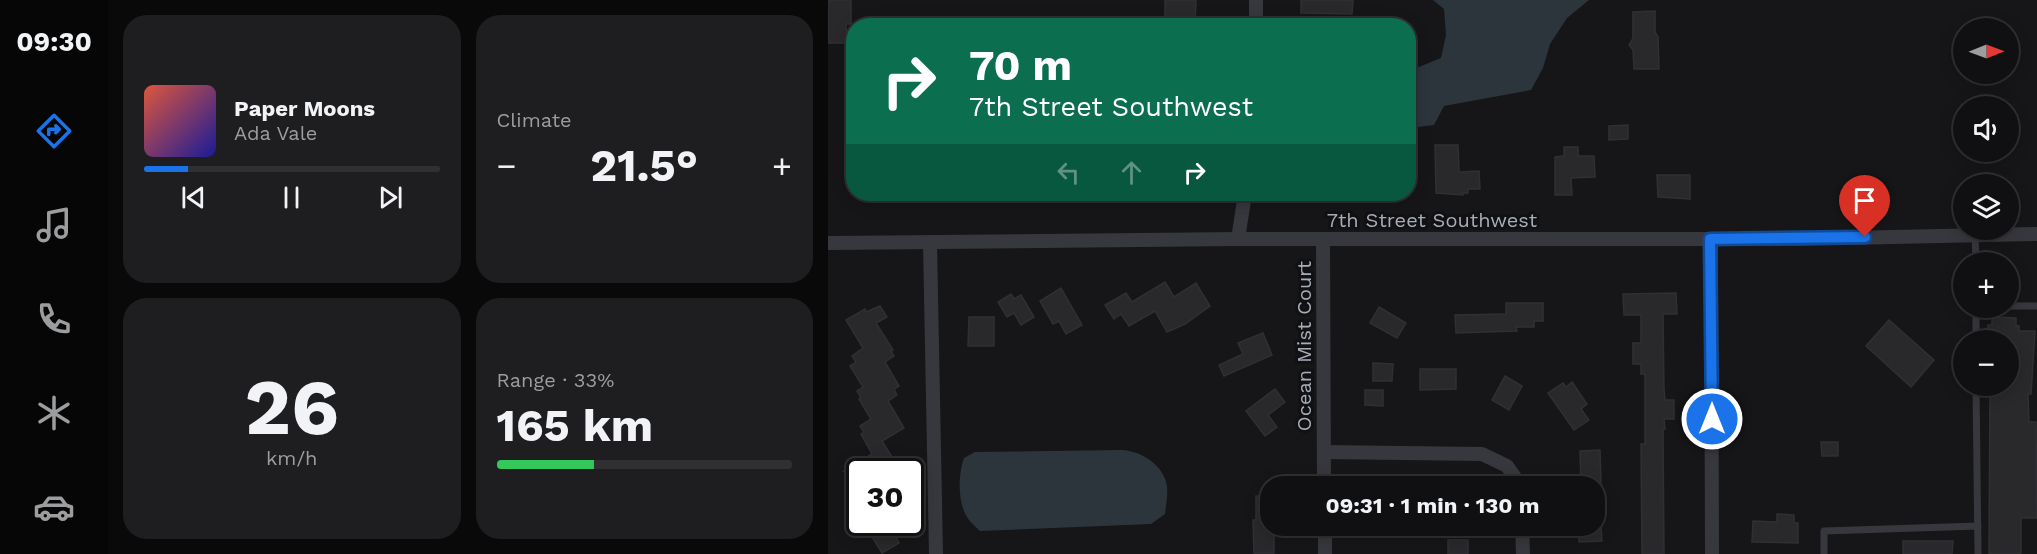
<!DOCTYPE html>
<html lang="en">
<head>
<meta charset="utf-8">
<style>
  body { margin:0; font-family:"Work Sans",sans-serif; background:#1e1e20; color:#f1f3f6; height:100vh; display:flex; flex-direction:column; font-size:22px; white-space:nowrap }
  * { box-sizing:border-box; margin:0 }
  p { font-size:20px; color:#9c9d9f }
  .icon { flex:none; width:33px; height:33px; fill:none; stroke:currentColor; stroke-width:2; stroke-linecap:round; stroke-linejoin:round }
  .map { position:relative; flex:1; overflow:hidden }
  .side { display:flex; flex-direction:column; gap:15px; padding:15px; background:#09090a; width:720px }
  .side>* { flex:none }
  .banner { position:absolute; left:18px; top:18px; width:570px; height:183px; border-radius:24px; box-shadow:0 3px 15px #0003,0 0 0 2px #303032; background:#0b6e4f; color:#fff; overflow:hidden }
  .needle { width:39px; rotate:89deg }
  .tools { position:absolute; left:1125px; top:18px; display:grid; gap:12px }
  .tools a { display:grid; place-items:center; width:66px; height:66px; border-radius:50%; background:#101012; box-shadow:0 3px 15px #0003,0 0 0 2px #303032; font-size:30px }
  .speed { position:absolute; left:18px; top:458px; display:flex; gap:12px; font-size:30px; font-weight:700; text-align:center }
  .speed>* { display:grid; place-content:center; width:78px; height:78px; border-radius:50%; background:#101012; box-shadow:0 3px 15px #0003,0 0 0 2px #303032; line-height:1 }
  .speed .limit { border:3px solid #111; border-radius:9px; background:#fff; color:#111 }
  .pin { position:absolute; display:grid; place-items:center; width:51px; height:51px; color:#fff; margin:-62px -26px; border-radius:50% 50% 50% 0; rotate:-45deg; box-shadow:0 0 6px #0007 }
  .pin .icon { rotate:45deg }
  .me { position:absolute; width:66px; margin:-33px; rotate:0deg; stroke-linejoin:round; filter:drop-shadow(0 0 4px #0008) }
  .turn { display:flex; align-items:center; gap:21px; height:126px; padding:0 24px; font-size:27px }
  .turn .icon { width:78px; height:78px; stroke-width:2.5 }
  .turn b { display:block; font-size:42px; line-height:51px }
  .lanes { display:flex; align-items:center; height:57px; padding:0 24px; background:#0003; justify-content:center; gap:30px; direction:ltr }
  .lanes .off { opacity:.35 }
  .big { font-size:45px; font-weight:700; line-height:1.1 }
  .side .widget { flex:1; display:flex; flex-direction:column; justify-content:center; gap:9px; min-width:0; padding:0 21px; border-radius:24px; background:#1e1e20 }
  .side .dial { align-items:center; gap:0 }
  .dial b { font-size:78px; line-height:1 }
  .song { display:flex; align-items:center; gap:18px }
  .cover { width:72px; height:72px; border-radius:9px; background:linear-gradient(135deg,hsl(10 70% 55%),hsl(240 70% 35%)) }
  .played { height:6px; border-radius:3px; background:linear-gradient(90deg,#1a73e8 15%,#303032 15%) }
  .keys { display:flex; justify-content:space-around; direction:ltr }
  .heat { display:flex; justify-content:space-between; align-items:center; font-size:33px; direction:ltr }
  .charge { height:9px; border-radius:4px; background:linear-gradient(90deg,#34c759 33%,#303032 0) }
  .side .tiles { flex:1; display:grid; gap:15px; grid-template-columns:repeat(2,1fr) }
  .trip { position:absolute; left:432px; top:476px; width:345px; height:60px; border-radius:24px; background:#101012; box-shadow:0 3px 15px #0003,0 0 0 2px #303032; font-weight:700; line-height:60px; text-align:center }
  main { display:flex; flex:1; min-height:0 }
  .menu { display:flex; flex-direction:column; width:108px; justify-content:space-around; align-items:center; background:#060607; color:#9c9d9f }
  .menu .icon { width:42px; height:42px }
  .menu .active { color:#1a73e8 }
  .menu b { font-size:27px; color:#f1f3f6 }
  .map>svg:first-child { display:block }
</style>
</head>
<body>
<main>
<nav class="menu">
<b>09:30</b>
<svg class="icon active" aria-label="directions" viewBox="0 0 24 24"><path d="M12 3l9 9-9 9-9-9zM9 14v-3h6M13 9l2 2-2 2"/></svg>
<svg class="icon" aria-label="music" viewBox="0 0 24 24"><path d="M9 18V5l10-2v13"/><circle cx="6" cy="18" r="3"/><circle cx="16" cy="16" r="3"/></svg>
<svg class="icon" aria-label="phone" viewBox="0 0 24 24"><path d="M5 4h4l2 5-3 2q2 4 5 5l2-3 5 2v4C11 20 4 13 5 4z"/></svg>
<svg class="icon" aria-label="climate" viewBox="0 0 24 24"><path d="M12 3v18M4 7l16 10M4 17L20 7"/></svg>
<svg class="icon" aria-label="car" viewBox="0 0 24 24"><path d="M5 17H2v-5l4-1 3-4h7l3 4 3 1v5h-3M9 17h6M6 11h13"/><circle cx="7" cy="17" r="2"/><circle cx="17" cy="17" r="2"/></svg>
</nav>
<section class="side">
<div class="tiles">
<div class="widget">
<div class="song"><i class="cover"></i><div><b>Paper Moons</b><p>Ada Vale</p></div></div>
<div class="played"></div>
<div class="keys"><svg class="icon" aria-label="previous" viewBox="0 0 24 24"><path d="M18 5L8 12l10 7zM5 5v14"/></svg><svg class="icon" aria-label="pause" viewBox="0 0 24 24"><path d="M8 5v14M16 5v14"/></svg><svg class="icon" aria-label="next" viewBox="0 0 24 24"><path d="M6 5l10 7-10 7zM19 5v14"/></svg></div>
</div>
<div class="widget"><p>Climate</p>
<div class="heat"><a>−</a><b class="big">21.5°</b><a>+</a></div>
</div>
<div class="widget dial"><b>26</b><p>km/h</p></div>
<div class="widget"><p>Range · 33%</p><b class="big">165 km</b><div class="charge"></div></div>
</div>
</section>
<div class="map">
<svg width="1209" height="554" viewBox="0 0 1209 554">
  <rect width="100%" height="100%" fill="#161618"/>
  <g fill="#2c353c">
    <polygon points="605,0 761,0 739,18 722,44 715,68 703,90 616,106 606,125 581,128 581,71 613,58 618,35 616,9"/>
    <path d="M 294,450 C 313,451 336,465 339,486 C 340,495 338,505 337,514 L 323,524 L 152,531 C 148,527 144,524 141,520 C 129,504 130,475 136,458 L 147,452 Z"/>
  </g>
  <g fill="#29292c" stroke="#303034" stroke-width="1.5">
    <polygon points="0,0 23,0 23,24 18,24 19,43 0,43"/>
    <polygon points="337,0 368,0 367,24 337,24"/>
    <polygon points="473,0 525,0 524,14 473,13"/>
    <polygon points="827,11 827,32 830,37 831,69 806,69 805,50 801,45 805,38 805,12"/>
    <polygon points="800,125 800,139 781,140 781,126"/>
    <polygon points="607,145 630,145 631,172 651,171 652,189 640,189 640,193 634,193 635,195 608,193"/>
    <polygon points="736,147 750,147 750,156 766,156 767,177 743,178 744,195 727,195 727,157 736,156"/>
    <polygon points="829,175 862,175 862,199 830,197"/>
    <polygon points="337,282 346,297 368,283 382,306 357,324 339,332 327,311 301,326 293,314 286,319 277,305 298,293 304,302"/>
    <polygon points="233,288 254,325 238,334 231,321 225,324 212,301"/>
    <polygon points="848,293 849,314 835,314 836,389 837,400 846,400 846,419 836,419 837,429 835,429 836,554 814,554 813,444 817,444 817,374 813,374 813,364 805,364 805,343 813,343 813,315 796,315 795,294"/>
    <polygon points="183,294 186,299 193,295 206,317 193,325 186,313 179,317 170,302"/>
    <polygon points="678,303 715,303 715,321 706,321 706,327 688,327 689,331 628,333 627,315 678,314"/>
    <polygon points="52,306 59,317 48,323 65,350 63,351 66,356 57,362 71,386 66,389 69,395 60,401 76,428 54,441 69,465 60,471 16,471 44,454 33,434 36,432 32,426 43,419 31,399 33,398 29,391 35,387 22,366 28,362 24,356 35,348 18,320 37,309 38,312"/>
    <polygon points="551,307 578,323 569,338 542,323"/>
    <polygon points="141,317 166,317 166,346 140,346"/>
    <polygon points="1164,317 1188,318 1188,326 1191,326 1191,331 1207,331 1203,394 1200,394 1201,422 1208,422 1209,518 1193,518 1193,553 1192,554 1161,554 1162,386 1180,386 1180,340 1160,340 1160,325 1164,325"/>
    <polygon points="1061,320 1106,360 1083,387 1038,346"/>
    <polygon points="435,333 444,355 396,376 391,365 415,354 410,343"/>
    <polygon points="545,363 565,364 564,381 545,381"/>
    <polygon points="592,369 628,369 628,389 592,390"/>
    <polygon points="677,376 694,386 681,410 664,400"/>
    <polygon points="744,382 759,404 753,409 761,420 746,430 720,393 735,383 738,387"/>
    <polygon points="447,389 457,402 440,415 449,427 437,436 418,411"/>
    <polygon points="537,390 555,390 555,406 537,405"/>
    <polygon points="993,442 1010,442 1010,456 994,456"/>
    <polygon points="772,450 773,486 753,486 752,451"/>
    <polygon points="428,496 442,496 442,525 446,525 446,553 426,553 425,520 428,520"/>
    <polygon points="949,514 966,515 966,523 970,523 970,543 924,542 925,521 949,522"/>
    <polygon points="61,525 71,543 54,553 43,535"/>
    <polygon points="751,525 773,525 774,541 751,542"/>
    <rect x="620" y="540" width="20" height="14"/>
    <polygon points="1075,541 1125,541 1124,554 1075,554"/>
  </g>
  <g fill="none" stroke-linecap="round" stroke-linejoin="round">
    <g stroke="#37383d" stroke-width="7">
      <polyline points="1147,235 1148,262"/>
      <polyline points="1180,306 1209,306"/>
      <polyline points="1148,308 1148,340"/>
      <polyline points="1148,386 1150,554"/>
      <polyline points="996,554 996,531 1150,526"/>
    </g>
    <g stroke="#37383d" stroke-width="14">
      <polyline points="428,26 428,0"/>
      <polyline points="410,239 417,194"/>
      <polyline points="883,239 884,554"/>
      <polyline points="495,240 496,486"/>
      <polyline points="0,243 410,239 971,239 1209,234"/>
      <polyline points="102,243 108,554"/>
      <polyline points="496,452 654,454 679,466 693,486"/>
      <polyline points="497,525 497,554"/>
      <polyline points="694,525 695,554"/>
    </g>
  </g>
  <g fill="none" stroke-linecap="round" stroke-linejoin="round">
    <g stroke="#114b97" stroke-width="15">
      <polyline id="route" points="884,419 882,239 1037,237"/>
    </g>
    <use href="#route" stroke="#1a73e8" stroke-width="10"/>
  </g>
  <g text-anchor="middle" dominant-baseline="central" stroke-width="6" stroke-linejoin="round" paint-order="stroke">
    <g font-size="20" fill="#a8adb8" stroke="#111113">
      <text x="604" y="220">7th Street Southwest</text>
      <text transform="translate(476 346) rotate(-90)">Ocean Mist Court</text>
    </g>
  </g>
</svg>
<div class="tools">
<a><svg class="needle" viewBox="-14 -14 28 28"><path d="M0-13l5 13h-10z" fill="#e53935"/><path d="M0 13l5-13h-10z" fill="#9c9d9f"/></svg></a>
<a><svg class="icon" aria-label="sound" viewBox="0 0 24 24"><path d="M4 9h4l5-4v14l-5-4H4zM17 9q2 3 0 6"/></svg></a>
<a><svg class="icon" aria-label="layers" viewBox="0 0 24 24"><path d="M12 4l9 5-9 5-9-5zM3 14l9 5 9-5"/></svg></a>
<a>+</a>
<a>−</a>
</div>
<div class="speed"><div class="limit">30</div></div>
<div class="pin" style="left:1037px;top:237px;background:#d93025"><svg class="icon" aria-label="arrive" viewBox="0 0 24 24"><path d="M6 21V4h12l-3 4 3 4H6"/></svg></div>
<svg class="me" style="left:884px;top:419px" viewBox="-20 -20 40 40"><circle r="17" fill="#1a73e8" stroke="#fff" stroke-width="3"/><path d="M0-11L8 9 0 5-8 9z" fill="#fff"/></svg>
<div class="trip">09:31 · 1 min · 130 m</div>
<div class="banner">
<div class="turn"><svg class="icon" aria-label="right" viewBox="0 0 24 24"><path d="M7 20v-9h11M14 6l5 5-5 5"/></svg><div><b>70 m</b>7th Street Southwest</div></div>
<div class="lanes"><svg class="icon off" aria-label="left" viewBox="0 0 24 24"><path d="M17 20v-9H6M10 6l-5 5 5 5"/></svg><svg class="icon off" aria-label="ahead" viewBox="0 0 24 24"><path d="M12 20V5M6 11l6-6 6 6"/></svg><svg class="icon" aria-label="right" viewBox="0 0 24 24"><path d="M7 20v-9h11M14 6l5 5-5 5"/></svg></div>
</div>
</div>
</main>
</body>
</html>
